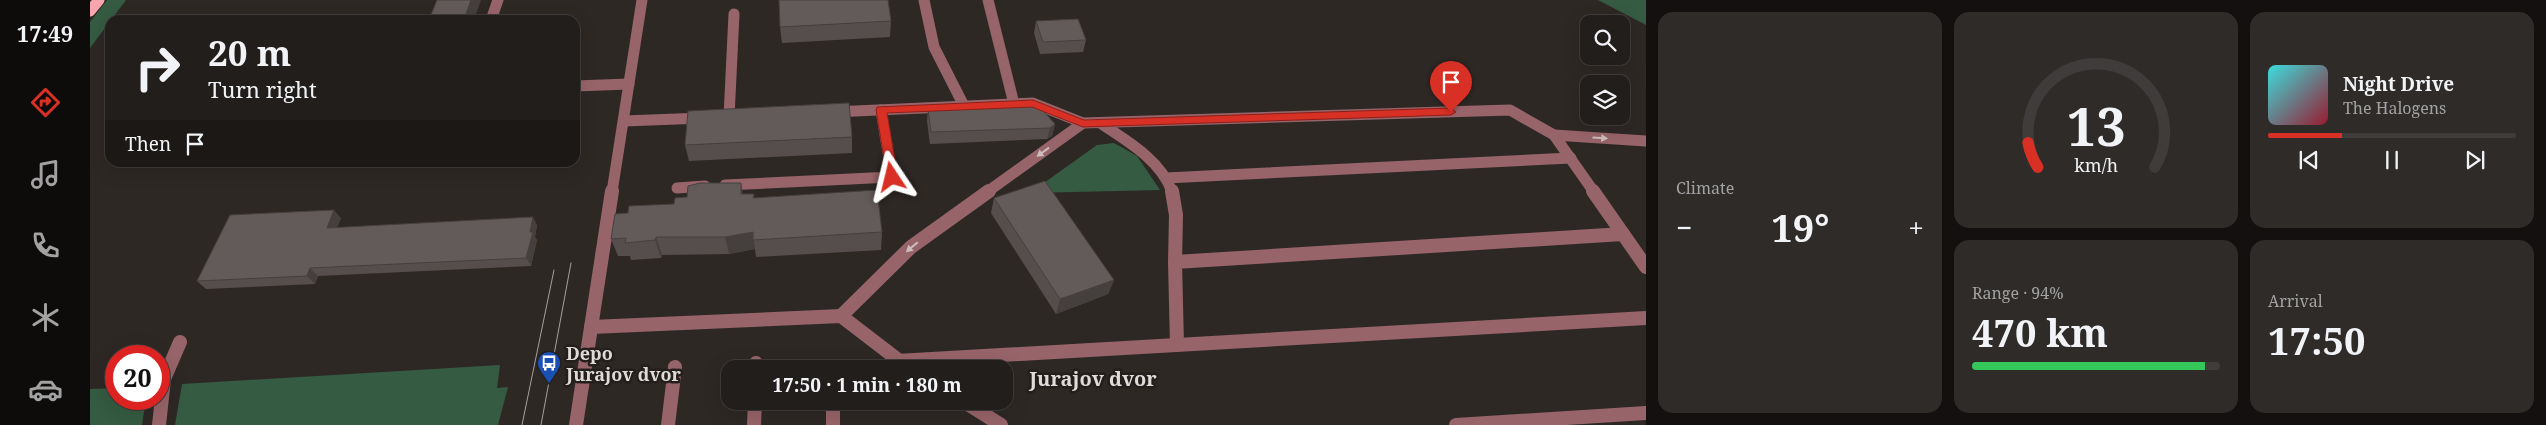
<!DOCTYPE html>
<html lang="en">
<head>
<meta charset="utf-8">
<style>
  body { margin:0; font-family:"Noto Serif",serif; background:#2e2b29; color:#f1f3f6; height:100vh; display:flex; flex-direction:column; font-size:19px; white-space:nowrap }
  * { box-sizing:border-box; margin:0 }
  p { font-size:16px; color:#a2a2a3 }
  .icon { flex:none; width:28px; height:28px; fill:none; stroke:currentColor; stroke-width:2; stroke-linecap:round; stroke-linejoin:round }
  .map { position:relative; flex:1; overflow:hidden }
  .panel { display:flex; flex-direction:column; gap:12px; padding:12px; background:#13100f; width:900px }
  .panel>* { flex:none }
  .hud { position:absolute; left:15px; top:15px; width:475px; height:152px; border-radius:15px; box-shadow:0 5px 20px #0002,0 0 0 1px #3f3c3b; background:#221e1c; color:#f1f3f6; overflow:hidden }
  .tools { position:absolute; left:1490px; top:15px; display:grid; gap:10px }
  .tools a { display:grid; place-items:center; width:50px; height:50px; border-radius:10px; background:#221e1c; box-shadow:0 5px 20px #0002,0 0 0 1px #3f3c3b; font-size:25px }
  .speed { position:absolute; left:15px; top:345px; display:flex; gap:10px; font-size:25px; font-weight:700; text-align:center }
  .speed>* { display:grid; place-content:center; width:65px; height:65px; border-radius:50%; background:#221e1c; box-shadow:0 5px 20px #0002,0 0 0 1px #3f3c3b; line-height:1 }
  .speed .limit { border:8px solid #d22; background:#fff; color:#111 }
  .pin { position:absolute; display:grid; place-items:center; width:42px; height:42px; color:#fff; margin:-51px -21px; border-radius:50% 50% 50% 0; rotate:-45deg; box-shadow:0 0 5px #0007 }
  .pin .icon { rotate:45deg }
  .me { position:absolute; width:55px; margin:-28px; rotate:350deg; stroke-linejoin:round; filter:drop-shadow(0 0 4px #0008) }
  .turn { display:flex; align-items:center; gap:18px; height:105px; padding:0 20px; font-size:22px }
  .turn .icon { width:65px; height:65px; stroke-width:2.5 }
  .turn b { display:block; font-size:35px; line-height:42px }
  .then { display:flex; align-items:center; height:48px; padding:0 20px; background:#0003; gap:10px; font-size:19px }
  .big { font-size:38px; font-weight:700; line-height:1.1 }
  .panel .card { flex:1; display:flex; flex-direction:column; justify-content:center; gap:8px; min-width:0; padding:0 18px; border-radius:15px; background:#2e2b29 }
  .panel .dial { align-items:center; gap:0 }
  .dial svg { height:130px; overflow:visible; fill:none; stroke:#3f3c3b; stroke-width:7; stroke-linecap:round; text-anchor:middle }
  .dial text { fill:#f1f3f6; stroke:none }
  .song { display:flex; align-items:center; gap:15px }
  .cover { width:60px; height:60px; border-radius:8px; background:linear-gradient(135deg,hsl(180 70% 55%),hsl(350 70% 35%)) }
  .played { height:5px; border-radius:2px; background:linear-gradient(90deg,#d93025 30%,#3f3c3b 30%) }
  .keys { display:flex; justify-content:space-around; direction:ltr }
  .heat { display:flex; justify-content:space-between; align-items:center; font-size:28px; direction:ltr }
  .charge { height:8px; border-radius:4px; background:linear-gradient(90deg,#34c759 94%,#3f3c3b 0) }
  .panel .tiles { flex:1; display:grid; gap:12px; grid-template-columns:repeat(3,1fr) }
  .card:first-child { grid-row:span 2 }
  .trip { position:absolute; left:631px; top:360px; width:292px; height:50px; border-radius:15px; background:#221e1c; box-shadow:0 5px 20px #0002,0 0 0 1px #3f3c3b; font-weight:700; line-height:50px; text-align:center }
  main { display:flex; flex:1; min-height:0 }
  .tabs { display:flex; flex-direction:column; width:90px; justify-content:space-around; align-items:center; background:#0e0c0b; color:#a2a2a3 }
  .tabs .icon { width:35px; height:35px }
  .tabs .selected { color:#d93025 }
  .tabs b { font-size:22px; color:#f1f3f6 }
  .map>svg:first-child { display:block }
</style>
</head>
<body>
<main>
<nav class="tabs">
<b>17:49</b>
<svg class="icon selected" aria-label="directions" viewBox="0 0 24 24"><path d="M12 3l9 9-9 9-9-9zM9 14v-3h6M13 9l2 2-2 2"/></svg>
<svg class="icon" aria-label="music" viewBox="0 0 24 24"><path d="M9 18V5l10-2v13"/><circle cx="6" cy="18" r="3"/><circle cx="16" cy="16" r="3"/></svg>
<svg class="icon" aria-label="phone" viewBox="0 0 24 24"><path d="M5 4h4l2 5-3 2q2 4 5 5l2-3 5 2v4C11 20 4 13 5 4z"/></svg>
<svg class="icon" aria-label="climate" viewBox="0 0 24 24"><path d="M12 3v18M4 7l16 10M4 17L20 7"/></svg>
<svg class="icon" aria-label="car" viewBox="0 0 24 24"><path d="M5 17H2v-5l4-1 3-4h7l3 4 3 1v5h-3M9 17h6M6 11h13"/><circle cx="7" cy="17" r="2"/><circle cx="17" cy="17" r="2"/></svg>
</nav>
<div class="map">
<svg width="1556" height="425" viewBox="0 0 1556 425">
  <rect width="100%" height="100%" fill="#2e2825"/>
  <g fill="#355b42">
    <polygon points="17,0 36,0 0,48 0,22"/>
    <polygon points="1508,0 1556,0 1556,25"/>
    <polygon points="1024,143 1047,156 1070,190 940,193 1007,145"/>
    <polygon points="410,365 407,388 418,387 408,425 85,425 92,384"/>
    <polygon points="26,388 26,399 56,399 52,425 0,425 0,389"/>
  </g>
  <g fill="none" stroke-linecap="round" stroke-linejoin="round">
    <g stroke="#976469" stroke-width="11">
      <polyline points="834,0 844,47 874,106"/>
      <polyline points="898,0 924,104"/>
      <polyline points="401,20 408,0"/>
      <polyline points="485,86 539,84"/>
      <polyline points="743,112 943,103 993,123 1420,110 1464,135 1504,192"/>
      <polyline points="639,117 644,14"/>
      <polyline points="534,121 613,118"/>
      <path d="M 1010,123 C 1036,140 1072,161 1082,192"/>
      <polyline points="1464,135 1556,141"/>
      <polyline points="1076,178 1481,158"/>
      <polyline points="635,185 802,177 791,110"/>
      <polyline points="587,188 615,186"/>
      <polyline points="522,192 552,0"/>
      <polyline points="897,192 993,123"/>
    </g>
    <g stroke="#976469" stroke-width="14">
      <polyline points="1082,191 1086,215 1085,262"/>
      <polyline points="1503,191 1556,267"/>
      <polyline points="751,316 821,247 899,191"/>
      <polyline points="501,327 751,316 820,369"/>
      <polyline points="1087,345 1085,262 1533,234"/>
      <polyline points="807,361 1556,318"/>
      <polyline points="665,369 666,363"/>
      <polyline points="743,401 743,425"/>
      <polyline points="873,401 911,425"/>
      <polyline points="69,425 74,379 90,342"/>
      <polyline points="486,425 522,191"/>
      <polyline points="578,425 585,367"/>
      <polyline points="664,425 665,401"/>
      <polyline points="1366,425 1556,413"/>
    </g>
    <polyline stroke="#f9a5ad" stroke-width="11" points="0,11 9,0"/>
    <g stroke="#a5a09e" stroke-width="1">
      <polyline points="432,425 464,270"/>
      <polyline points="451,425 481,263"/>
    </g>
  </g>
  <g fill="#554e4d">
    <polygon points="801,21 800,37 692,43 690,27"/>
    <polygon points="946,21 996,40 993,52 950,54 944,33"/>
    <polygon points="838,109 965,124 962,136 957,139 840,144 837,121"/>
    <polygon points="762,137 762,153 599,161 595,145"/>
    <polygon points="653,194 664,194 664,198 792,232 791,250 666,257 665,249 639,254 572,255 571,258 541,260 540,256 528,256 521,239 538,213 584,204"/>
    <polygon points="904,198 1024,280 1018,294 966,314 901,213"/>
    <polygon points="251,218 247,228 447,225 445,237 447,240 441,266 228,276 225,284 116,289 107,281"/>
  </g>
  <g fill="#45403e">
    <polygon points="381,0 391,0 384,20 374,20"/>
    <polygon points="965,124 962,136 957,139 960,128"/>
    <polygon points="651,183 654,201 651,194"/>
    <polygon points="244,210 251,218 244,236 237,228"/>
    <polygon points="443,217 447,225 445,237 447,240 441,266 436,258"/>
    <polygon points="663,232 665,249 639,254 635,237"/>
    <polygon points="566,237 572,255 571,258 565,240"/>
    <polygon points="220,268 228,276 225,284 217,276"/>
    <polygon points="1024,280 1018,294 966,314 970,299"/>
  </g>
  <g fill="#635b59" stroke="#45403e">
    <polygon points="347,0 381,0 374,20 339,20"/>
    <polygon points="689,0 798,0 801,21 690,27"/>
    <polygon points="988,19 996,40 953,42 946,21"/>
    <polygon points="759,103 762,137 595,145 598,111"/>
    <polygon points="947,104 965,124 960,128 841,132 838,109"/>
    <polygon points="955,181 1024,280 970,299 904,198"/>
    <polygon points="610,183 651,183 651,194 664,194 663,198 787,190 792,232 663,240 663,232 635,237 566,237 565,240 535,243 536,238 521,239 525,214 538,213 539,206 584,204 585,198 597,197 598,186"/>
    <polygon points="244,210 237,228 443,217 440,232 443,232 436,258 220,268 217,276 107,281 140,215"/>
  </g>
  <defs><path id="oneway-solid" d="M-6-.8H1V-3.2L6.5 0L1 3.2V.8H-6Z" transform="scale(1.25)"/></defs>
  <g fill="#cdbdbd">
    <use href="#oneway-solid" transform="translate(1510 138) rotate(4)"/>
    <use href="#oneway-solid" transform="translate(953 152) rotate(144)"/>
    <use href="#oneway-solid" transform="translate(822 247) rotate(140)"/>
  </g>
  <polygon fill="#d93025" stroke="#8d1f18" points="943,100 994,120 1361,108 1366,112 1361,115 993,127 942,107 797,113 808,177 802,181 797,177 786,110 787,107"/>
  <defs>
    <g id="bus-pin" transform="scale(1.25)"><path d="M0 17L-7.5 6A9.5 9.5 0 1 1 7.5 6Z" fill="#1a4fb4" stroke="#241e1c"/><path d="M-5-6H5V4H4V6H2V4H-2V6H-4V4H-5ZM-3.5-4V0h7V-4ZM-3.5 1.2v1.5H-2V1.2ZM2 1.2v1.5H3.5V1.2Z" fill="#fff"/></g>
  </defs>
  <g fill-rule="evenodd">
    <use href="#bus-pin" x="459" y="363"/>
  </g>
  <g text-anchor="middle" dominant-baseline="central" stroke-width="5" stroke-linejoin="round" paint-order="stroke">
    <g font-size="18" font-weight="bold" fill="#dfdbd9" stroke="#241e1c" text-anchor="start">
      <text x="476" y="353">Depo<tspan x="476" dy="21">Jurajov dvor</tspan></text>
    </g>
    <g font-size="20" font-weight="bold" fill="#dfdbd9" stroke="#241e1c">
      <text x="1003" y="378">Jurajov dvor</text>
    </g>
  </g>
</svg>
<div class="tools">
<a><svg class="icon" aria-label="search" viewBox="0 0 24 24"><circle cx="10" cy="10" r="6"/><path d="M15 15l6 6"/></svg></a>
<a><svg class="icon" aria-label="layers" viewBox="0 0 24 24"><path d="M12 4l9 5-9 5-9-5zM3 14l9 5 9-5"/></svg></a>
</div>
<div class="speed"><div class="limit">20</div></div>
<div class="pin" style="left:1361px;top:112px;background:#d93025"><svg class="icon" aria-label="arrive" viewBox="0 0 24 24"><path d="M6 21V4h12l-3 4 3 4H6"/></svg></div>
<svg class="me" style="left:802px;top:177px" viewBox="-20 -20 40 40"><path d="M0-17L14 15 0 8-14 15z" fill="#d93025" stroke="#fff" stroke-width="4"/></svg>
<div class="trip">17:50 · 1 min · 180 m</div>
<div class="hud">
<div class="turn"><svg class="icon" aria-label="right" viewBox="0 0 24 24"><path d="M7 20v-9h11M14 6l5 5-5 5"/></svg><div><b>20 m</b>Turn right</div></div>
<div class="then">Then<svg class="icon" aria-label="arrive" viewBox="0 0 24 24"><path d="M6 21V4h12l-3 4 3 4H6"/></svg></div>
</div>
</div>
<section class="panel">
<div class="tiles">
<div class="card"><p>Climate</p>
<div class="heat"><a>−</a><b class="big">19°</b><a>+</a></div>
</div>
<div class="card dial"><svg viewBox="0 0 100 80">
<path d="M14 69A42 42 0 1 1 86 69"/>
<path d="M14 69A42 42 0 0 1 8 54" stroke="#d93025"/>
<text x="50" y="56" font-size="32" font-weight="700">13</text>
<text x="50" y="72" font-size="11">km/h</text>
</svg></div>
<div class="card">
<div class="song"><i class="cover"></i><div><b>Night Drive</b><p>The Halogens</p></div></div>
<div class="played"></div>
<div class="keys"><svg class="icon" aria-label="previous" viewBox="0 0 24 24"><path d="M18 5L8 12l10 7zM5 5v14"/></svg><svg class="icon" aria-label="pause" viewBox="0 0 24 24"><path d="M8 5v14M16 5v14"/></svg><svg class="icon" aria-label="next" viewBox="0 0 24 24"><path d="M6 5l10 7-10 7zM19 5v14"/></svg></div>
</div>
<div class="card"><p>Range · 94%</p><b class="big">470 km</b><div class="charge"></div></div>
<div class="card"><p>Arrival</p><b class="big">17:50</b></div>
</div>
</section>
</main>
</body>
</html>
